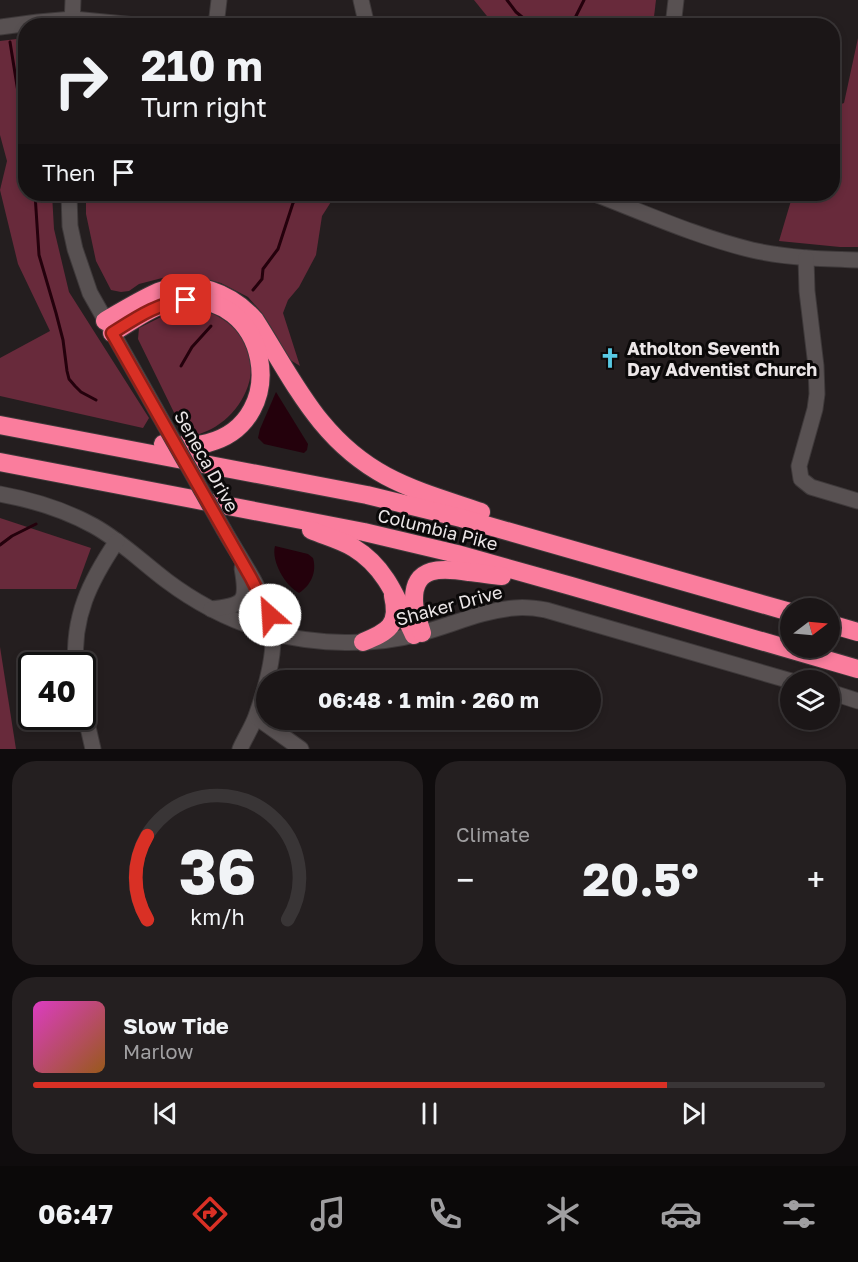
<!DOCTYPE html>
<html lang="en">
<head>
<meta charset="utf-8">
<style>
  body { margin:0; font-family:"Golos Text",sans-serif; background:#241f20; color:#f1f3f6; height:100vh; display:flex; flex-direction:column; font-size:22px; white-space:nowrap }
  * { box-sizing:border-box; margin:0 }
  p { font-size:20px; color:#a09fa1 }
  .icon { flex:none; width:33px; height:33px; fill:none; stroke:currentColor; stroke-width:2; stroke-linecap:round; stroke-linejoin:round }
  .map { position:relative; height:749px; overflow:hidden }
  .details { display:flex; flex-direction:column; gap:12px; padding:12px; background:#0f0c0d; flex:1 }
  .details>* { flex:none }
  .banner { position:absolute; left:18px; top:18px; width:822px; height:183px; border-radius:24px; box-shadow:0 3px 9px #0003,0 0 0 2px #393536; background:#1b1617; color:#f1f3f6; overflow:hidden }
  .needle { width:39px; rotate:74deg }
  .controls { position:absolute; left:780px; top:598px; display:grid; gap:12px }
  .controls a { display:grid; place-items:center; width:60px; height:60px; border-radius:50%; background:#1b1617; box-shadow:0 3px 9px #0003,0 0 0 2px #393536; font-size:30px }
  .speed { position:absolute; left:18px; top:652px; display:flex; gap:12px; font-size:30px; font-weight:700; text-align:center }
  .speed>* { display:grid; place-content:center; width:78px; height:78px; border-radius:50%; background:#1b1617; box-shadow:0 3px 9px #0003,0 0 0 2px #393536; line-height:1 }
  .speed .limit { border:3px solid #111; border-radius:9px; background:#fff; color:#111 }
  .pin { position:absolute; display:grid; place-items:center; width:51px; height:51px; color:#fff; margin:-26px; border-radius:12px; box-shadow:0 3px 9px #0006 }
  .me { position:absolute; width:66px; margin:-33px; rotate:334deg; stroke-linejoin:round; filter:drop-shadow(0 0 4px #0008) }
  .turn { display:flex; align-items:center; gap:21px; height:126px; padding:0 24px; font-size:27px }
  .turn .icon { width:78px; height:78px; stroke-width:2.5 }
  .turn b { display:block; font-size:42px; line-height:51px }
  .then { display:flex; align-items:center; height:57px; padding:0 24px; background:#0003; gap:12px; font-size:22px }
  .big { font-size:45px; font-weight:700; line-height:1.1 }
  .details .tile { flex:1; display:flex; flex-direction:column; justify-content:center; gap:9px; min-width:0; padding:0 21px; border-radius:24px; background:#241f20 }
  .details .dial { align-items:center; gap:0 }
  .dial svg { height:156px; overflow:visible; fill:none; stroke:#393536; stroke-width:7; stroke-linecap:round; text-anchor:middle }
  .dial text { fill:#f1f3f6; stroke:none }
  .song { display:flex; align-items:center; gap:18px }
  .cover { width:72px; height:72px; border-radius:9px; background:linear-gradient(135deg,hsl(310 70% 55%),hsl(30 70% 35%)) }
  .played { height:6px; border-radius:3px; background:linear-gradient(90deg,#d93025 80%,#393536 80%) }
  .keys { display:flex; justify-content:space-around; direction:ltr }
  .heat { display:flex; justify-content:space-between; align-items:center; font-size:33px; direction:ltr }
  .details .tiles { flex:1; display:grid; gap:12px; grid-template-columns:1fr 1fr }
  .tile:last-child { grid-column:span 2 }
  .trip { position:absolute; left:256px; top:670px; width:345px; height:60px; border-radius:30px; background:#1b1617; box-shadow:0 3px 9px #0003,0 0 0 2px #393536; font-weight:700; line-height:60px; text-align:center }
  .menu { display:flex; height:96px; justify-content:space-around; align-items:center; background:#0b0909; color:#a09fa1 }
  .menu .icon { width:42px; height:42px }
  .menu .current { color:#d93025 }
  .menu b { font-size:27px; color:#f1f3f6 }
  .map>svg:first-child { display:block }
</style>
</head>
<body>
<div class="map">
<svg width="858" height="749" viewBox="0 0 858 749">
  <rect width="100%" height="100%" fill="#241e1f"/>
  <g fill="#682a3b">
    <polygon points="474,0 656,0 653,25 495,26"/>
    <polygon points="25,38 26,194 52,194 54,229 69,292 149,418 143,428 0,396 0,358 50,331 18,264 0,190 7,161 0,135 0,41"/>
    <polygon points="858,38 858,247 840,247 779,241 793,194 832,194 833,107 844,103"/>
    <polygon points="86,194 336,194 322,216 316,255 299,287 288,300 283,313 300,366 287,358 277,337 262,313 248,297 221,283 194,276 166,277 139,284 129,291 121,292 111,290 96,261 86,214"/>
    <path d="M 179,310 C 190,311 202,310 211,313 C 233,322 250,342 251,366 C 252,393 231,421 207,431 C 199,434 194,437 185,435 L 138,339 L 139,328 L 165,315 Z"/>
    <polygon points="0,518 91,548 76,589 0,589"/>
    <polygon points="0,647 16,749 0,749"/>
  </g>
  <g fill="#24010c">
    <polygon points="276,392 308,444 307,450 304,453 264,444 258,438 260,429"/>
    <path d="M 275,546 L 308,554 L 313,558 C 317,572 311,585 299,593 C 285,586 271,561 275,546 Z"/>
  </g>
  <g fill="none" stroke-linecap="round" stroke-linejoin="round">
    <g stroke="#24010c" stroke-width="3">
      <polyline points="507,0 516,12 533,26"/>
      <polyline points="571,26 584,0"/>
      <polyline points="10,42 26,142"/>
      <polyline points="35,194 39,255 56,313 63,340 67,371 69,379 75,386 81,392 96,400"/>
      <polyline points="253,290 262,279 263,269 278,249 293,203 302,194"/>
      <polyline points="181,366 192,347 211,326"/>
      <polyline points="0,545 12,536 36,524"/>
    </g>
    <g stroke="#3e393a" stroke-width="17">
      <g id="minor">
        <polyline points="361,0 367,26"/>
        <polyline points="72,26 73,0"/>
        <polyline points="214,26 217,17 219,0"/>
        <polyline points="673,26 676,0"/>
        <polyline points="0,27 38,22 73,19 146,26"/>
        <polyline points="69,194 70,226 75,249 90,293 164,424"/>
        <path d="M 595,194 C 647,214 698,237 752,250 C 787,258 823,259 858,260"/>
        <polyline points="806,258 807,291 816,366 817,394 815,409 799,466 801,479 811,487 858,501"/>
        <path d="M 0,494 C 33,500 65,510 94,526 C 121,541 143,563 167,581 C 199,605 235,623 273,633 C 316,645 375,646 418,634 C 450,626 480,611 514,608 C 524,607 535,608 546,610 L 791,681"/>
        <path d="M 224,530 C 238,555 261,588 270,616 C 279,644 266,688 256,716 C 252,727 245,738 240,749"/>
        <path d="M 211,609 C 245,605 248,602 242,568"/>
        <path d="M 76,666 C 72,617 90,581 117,541"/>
        <polyline points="830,692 858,701"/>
        <polyline points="82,701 93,749"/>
        <polyline points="256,717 301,749"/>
      </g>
    </g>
    <g stroke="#3e393a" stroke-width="20">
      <g id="highway">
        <path d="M 105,321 C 122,311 140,300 158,292 C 194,278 231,293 255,320 C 294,381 319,440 386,476 C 416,492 449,501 481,512"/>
        <path d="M 112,333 C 133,321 153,304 178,301 C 269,287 293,421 208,443 C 193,447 178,446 163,444"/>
        <polyline points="0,425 367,495 461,518 790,612"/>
        <polyline points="0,462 364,532 457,554 571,586 858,669"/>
        <path d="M 311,530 C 325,536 341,540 354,548 C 387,568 398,602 414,635"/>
        <polyline points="830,624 858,632"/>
        <path d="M 422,633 C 419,623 414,611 414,601 C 413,565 443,568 469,572 C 480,573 491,575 502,576"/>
        <path d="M 363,642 C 388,632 400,625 393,596"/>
      </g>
    </g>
    <use href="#minor" stroke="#585152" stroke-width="15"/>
    <use href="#highway" stroke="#fa7d9d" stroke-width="18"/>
    <g stroke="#3e393a" stroke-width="17" stroke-linecap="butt">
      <polyline id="minor-bridge" points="164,424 224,530"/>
    </g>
    <use href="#minor-bridge" stroke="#585152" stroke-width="15"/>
  </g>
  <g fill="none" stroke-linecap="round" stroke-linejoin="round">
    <g stroke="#8d1f18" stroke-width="15">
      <path id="route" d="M 186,300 C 157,303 136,318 112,333 L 251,578 L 270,615"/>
    </g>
    <use href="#route" stroke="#d93025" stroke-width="10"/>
  </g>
  <defs>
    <g id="church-bare" transform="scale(1.62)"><path d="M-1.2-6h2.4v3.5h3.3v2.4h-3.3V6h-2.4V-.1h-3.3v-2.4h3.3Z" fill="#58c9e3" stroke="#0b0909" stroke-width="2.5" paint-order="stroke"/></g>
  </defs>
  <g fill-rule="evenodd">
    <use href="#church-bare" x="610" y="358"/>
  </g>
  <g text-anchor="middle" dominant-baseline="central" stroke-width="6" stroke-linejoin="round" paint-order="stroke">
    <g font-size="18" font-weight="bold" fill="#ebe6e7" stroke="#0b0909" text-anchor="start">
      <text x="627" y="348">Atholton Seventh<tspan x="627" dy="21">Day Adventist Church</tspan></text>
    </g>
    <g font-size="18" fill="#ebe6e7" stroke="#0b0909">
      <text transform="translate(207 461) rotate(61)">Seneca Drive</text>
      <text transform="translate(438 529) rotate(14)">Columbia Pike</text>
      <text transform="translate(449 605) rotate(-15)">Shaker Drive</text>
    </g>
  </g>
</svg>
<div class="controls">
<a><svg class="needle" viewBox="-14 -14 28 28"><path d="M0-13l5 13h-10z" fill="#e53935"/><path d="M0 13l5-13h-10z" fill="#a09fa1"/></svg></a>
<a><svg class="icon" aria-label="layers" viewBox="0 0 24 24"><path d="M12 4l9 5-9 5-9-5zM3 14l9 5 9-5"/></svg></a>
</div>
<div class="speed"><div class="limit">40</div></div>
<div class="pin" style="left:186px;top:300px;background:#d93025"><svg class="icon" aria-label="arrive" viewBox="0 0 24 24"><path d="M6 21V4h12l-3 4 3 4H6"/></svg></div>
<svg class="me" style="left:270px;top:615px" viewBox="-20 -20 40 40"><circle r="19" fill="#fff"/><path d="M0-13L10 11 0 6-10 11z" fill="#d93025"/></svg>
<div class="trip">06:48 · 1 min · 260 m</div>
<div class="banner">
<div class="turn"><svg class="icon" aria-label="right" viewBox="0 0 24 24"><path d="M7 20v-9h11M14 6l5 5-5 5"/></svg><div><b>210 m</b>Turn right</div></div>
<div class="then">Then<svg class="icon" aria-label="arrive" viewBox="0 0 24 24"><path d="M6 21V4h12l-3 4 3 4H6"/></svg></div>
</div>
</div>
<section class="details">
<div class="tiles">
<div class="tile dial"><svg viewBox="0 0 100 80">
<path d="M14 69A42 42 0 1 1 86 69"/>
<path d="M14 69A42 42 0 0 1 14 26" stroke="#d93025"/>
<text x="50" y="56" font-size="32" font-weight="700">36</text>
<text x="50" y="72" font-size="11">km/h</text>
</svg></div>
<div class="tile"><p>Climate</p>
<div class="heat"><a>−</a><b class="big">20.5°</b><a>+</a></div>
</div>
<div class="tile">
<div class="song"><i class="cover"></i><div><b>Slow Tide</b><p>Marlow</p></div></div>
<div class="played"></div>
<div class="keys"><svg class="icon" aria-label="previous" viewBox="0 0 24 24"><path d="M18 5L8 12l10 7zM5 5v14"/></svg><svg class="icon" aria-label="pause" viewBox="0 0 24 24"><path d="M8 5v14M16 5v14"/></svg><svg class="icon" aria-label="next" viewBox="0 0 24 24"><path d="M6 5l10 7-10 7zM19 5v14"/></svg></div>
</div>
</div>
</section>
<nav class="menu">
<b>06:47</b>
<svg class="icon current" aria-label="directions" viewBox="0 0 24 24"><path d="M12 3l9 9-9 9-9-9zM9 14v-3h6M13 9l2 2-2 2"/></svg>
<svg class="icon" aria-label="music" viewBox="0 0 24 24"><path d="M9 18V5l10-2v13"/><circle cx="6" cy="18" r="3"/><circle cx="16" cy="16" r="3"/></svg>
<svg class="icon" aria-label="phone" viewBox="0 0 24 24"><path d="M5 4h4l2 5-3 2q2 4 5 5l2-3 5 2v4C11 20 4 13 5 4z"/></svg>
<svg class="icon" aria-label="climate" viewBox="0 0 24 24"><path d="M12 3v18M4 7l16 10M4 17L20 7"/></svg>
<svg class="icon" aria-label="car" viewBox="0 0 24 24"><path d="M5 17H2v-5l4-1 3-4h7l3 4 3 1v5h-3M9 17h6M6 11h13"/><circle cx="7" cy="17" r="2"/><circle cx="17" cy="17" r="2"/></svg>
<svg class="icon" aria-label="filters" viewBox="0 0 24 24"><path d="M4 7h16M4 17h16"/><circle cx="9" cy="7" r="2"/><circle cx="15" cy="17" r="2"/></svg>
</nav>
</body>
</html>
